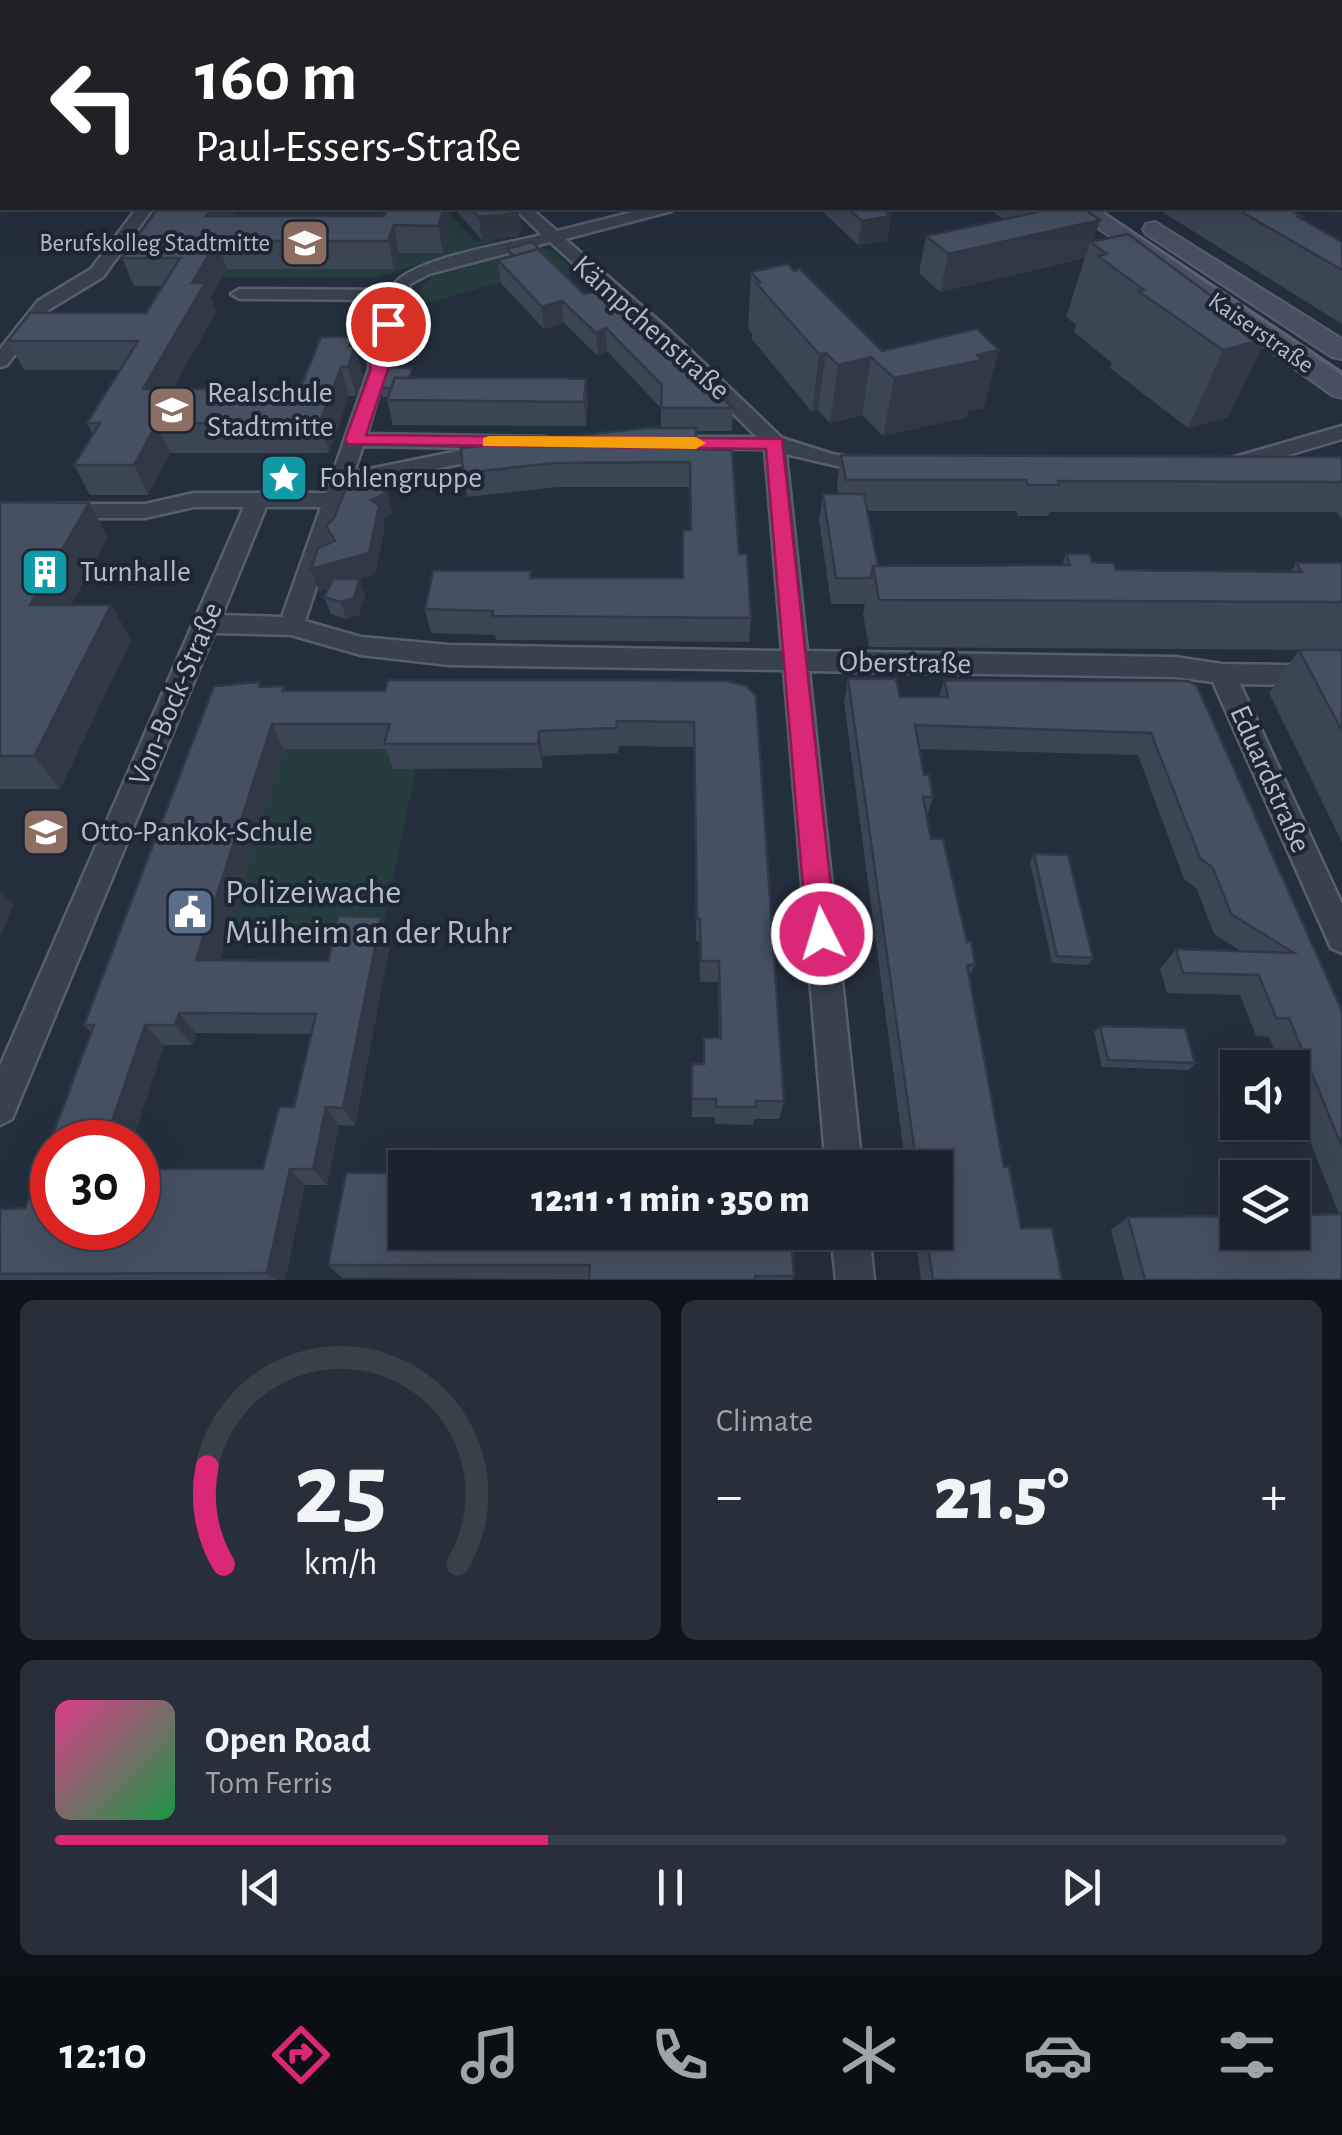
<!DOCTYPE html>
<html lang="en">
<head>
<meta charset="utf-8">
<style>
  body { margin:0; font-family:"Alegreya Sans",sans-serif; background:#282f3a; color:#f1f3f6; height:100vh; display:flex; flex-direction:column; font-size:38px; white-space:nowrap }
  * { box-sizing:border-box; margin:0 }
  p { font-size:32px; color:#a0a4aa }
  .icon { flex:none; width:55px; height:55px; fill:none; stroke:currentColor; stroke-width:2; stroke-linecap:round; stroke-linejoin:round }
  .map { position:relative; height:1280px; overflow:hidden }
  .sheet { display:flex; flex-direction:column; gap:20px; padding:20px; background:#0f1319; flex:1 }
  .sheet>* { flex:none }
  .top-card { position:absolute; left:0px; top:0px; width:1342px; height:210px; box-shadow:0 10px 40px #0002,0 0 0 2px #39404a; background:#202124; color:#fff; overflow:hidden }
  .fabs { position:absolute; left:1220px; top:1050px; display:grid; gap:20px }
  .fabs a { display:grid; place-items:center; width:90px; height:90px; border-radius:0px; background:#1b232e; box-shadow:0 10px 40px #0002,0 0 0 2px #39404a; font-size:50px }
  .speed { position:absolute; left:30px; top:1120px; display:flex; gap:20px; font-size:50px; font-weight:700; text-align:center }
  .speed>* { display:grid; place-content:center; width:130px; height:130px; border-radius:50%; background:#1b232e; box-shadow:0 10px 40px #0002,0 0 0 2px #39404a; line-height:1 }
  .speed .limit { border:15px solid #d22; background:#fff; color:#111 }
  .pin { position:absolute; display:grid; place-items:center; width:85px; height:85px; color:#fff; margin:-42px; border:5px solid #fff; border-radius:50%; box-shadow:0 2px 10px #0007 }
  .me { position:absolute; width:110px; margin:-55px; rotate:355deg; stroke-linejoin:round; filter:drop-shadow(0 0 8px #0008) }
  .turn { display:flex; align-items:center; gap:35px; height:210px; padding:0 30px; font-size:45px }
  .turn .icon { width:130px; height:130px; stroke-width:2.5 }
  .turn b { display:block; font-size:70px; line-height:85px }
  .big { font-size:75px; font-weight:800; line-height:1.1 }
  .sheet .widget { flex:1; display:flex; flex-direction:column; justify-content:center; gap:15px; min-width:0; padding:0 35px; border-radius:15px; background:#282f3a }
  .sheet .dial { align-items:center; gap:0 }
  .dial svg { height:260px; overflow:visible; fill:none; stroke:#39404a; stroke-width:7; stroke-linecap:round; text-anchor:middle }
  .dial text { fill:#f1f3f6; stroke:none }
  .song { display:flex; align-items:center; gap:30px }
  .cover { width:120px; height:120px; border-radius:15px; background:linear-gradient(135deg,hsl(330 70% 55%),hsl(140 70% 35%)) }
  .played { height:10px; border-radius:5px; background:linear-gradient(90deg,#db2777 40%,#39404a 40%) }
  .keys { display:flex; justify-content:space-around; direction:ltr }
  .heat { display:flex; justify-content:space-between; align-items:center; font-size:55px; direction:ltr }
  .sheet .tiles { flex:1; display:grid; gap:20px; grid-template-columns:1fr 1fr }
  .widget:last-child { grid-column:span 2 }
  .trip { position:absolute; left:388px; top:1150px; width:565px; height:100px; border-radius:0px; background:#1b232e; box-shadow:0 10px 40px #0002,0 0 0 2px #39404a; font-weight:800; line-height:100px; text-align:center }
  .menu { display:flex; height:160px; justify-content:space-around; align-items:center; background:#0b0e12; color:#a0a4aa }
  .menu .icon { width:70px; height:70px }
  .menu .current { color:#db2777 }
  .menu b { font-size:45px; color:#f1f3f6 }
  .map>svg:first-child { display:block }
</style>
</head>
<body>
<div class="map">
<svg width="1342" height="1280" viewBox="0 0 1342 1280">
  <rect width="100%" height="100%" fill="#242f3e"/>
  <g fill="#263c3f">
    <polygon points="380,208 445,208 476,242 528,230 375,278 206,277 223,269 393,269 399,253 443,253 448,232 390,213 376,216"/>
    <polygon points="540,247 551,250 576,272 548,279 540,271 431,302 417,302 422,286 432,277"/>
    <polygon points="284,749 397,749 393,768 416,769 380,939 226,936"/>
  </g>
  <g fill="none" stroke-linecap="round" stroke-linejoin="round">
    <g stroke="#565f6c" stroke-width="5">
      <g id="minor">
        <polygon points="1111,0 1123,0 1123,2 1112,2"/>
        <rect x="1340" y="42" width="2" height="8"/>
        <polygon points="1340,176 1342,177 1342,187 1340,186"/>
        <polygon points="137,208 153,208 103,277 50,309 7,365 0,367 0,349 38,301 91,269"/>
        <path d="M 514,208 L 530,208 L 557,231 L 649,208 L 673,208 L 672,211 L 565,239 L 669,330 L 782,438 L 832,454 L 879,462 L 882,467 L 871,474 L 786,454 L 807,651 L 1175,657 L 1222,664 L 1342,666 L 1342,686 L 1240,684 L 1342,904 L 1342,953 L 1331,948 L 1213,682 L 1175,677 L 809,671 L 862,1168 L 826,1168 L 784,670 L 449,665 L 361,655 L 291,635 L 214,633 L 12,1119 L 0,1125 L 0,1066 L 244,507 L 194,507 L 145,518 L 0,518 L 0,504 L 145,504 L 194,493 L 326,493 L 369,369 L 370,354 L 387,300 L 240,299 L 231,294 L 240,289 L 391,290 C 400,260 510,243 542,235 ZM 550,242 L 657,338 L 757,437 L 665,437 L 655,443 L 658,448 L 765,449 L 782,651 L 449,645 L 361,637 L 305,621 L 349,487 L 489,458 L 492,453 L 489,448 L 545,449 L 555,443 L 545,437 L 367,434 L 410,284 L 429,274 ZM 363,446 L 473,448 L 354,472 ZM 266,507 L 321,507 L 282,617 L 222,615 Z"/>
        <polygon points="1342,426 1342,439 1231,472 1220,465 1224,460"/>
        <polygon points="831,1232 869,1232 874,1280 836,1280"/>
      </g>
    </g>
    <g stroke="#565f6c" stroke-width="4">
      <g id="secondary">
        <polygon points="815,0 836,0 837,2 816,2"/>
        <polygon points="1070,208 1096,208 1342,376 1342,398 1332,395"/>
        <polygon points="1155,222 1342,339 1342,359 1332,357 1146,234 1143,229 1146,224"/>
      </g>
    </g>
    <use href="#minor" fill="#38414e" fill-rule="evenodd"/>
    <use href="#secondary" fill="#465061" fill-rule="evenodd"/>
    <g stroke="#5a6575" stroke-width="2.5">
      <polyline points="817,0 823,2"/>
      <polyline points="1098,208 1342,372"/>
    </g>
  </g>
  <g fill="#3b4654" fill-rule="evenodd">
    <polygon points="0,0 2,2 2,96 0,96"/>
    <polygon points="238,208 232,216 384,216 387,208 445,208 449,232 443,253 399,253 394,269 227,269 210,297 216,312 172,389 300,389 352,337 363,376 356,396 349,396 329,453 170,453 148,495 90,495 74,465 93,435 87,423 120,370 24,370 8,341 146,313 162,286 134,286 122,258"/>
    <polygon points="454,208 518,208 521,231 518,232 519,236 482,240"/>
    <polygon points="819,208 882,208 891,216 887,240 858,245"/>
    <polygon points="989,208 1082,208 1100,220 1093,241 1217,305 1266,339 1228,417 1188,428 1110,368 1112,363 1074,332 1076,325 1066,317 1085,258 940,292 919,273 926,236 1003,219"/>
    <polygon points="1156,208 1293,208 1292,210 1301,218 1342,242 1342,324"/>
    <polygon points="507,249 584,294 733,408 732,431 696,431 696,449 739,554 751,618 749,642 496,640 495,635 431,633 425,609 532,578 683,578 690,530 689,487 558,487 467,497 463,473 661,428 661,408 607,351 598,356 564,323 544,329 501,283 498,260 509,257"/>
    <polygon points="751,272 882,351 984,408 968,411 967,417 883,436 862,415 830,423 818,410 812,412 752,339 752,334 748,328"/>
    <polygon points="414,376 413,378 556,378 588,403 586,426 393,425 387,400 389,397 382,397 380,388"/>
    <polygon points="841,455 1342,457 1342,520 1337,512 1050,512 1048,516 1018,516 1016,511 867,511 878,566 1062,565 1066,554 1116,570 1291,572 1296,563 1342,563 1342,650 869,647 863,614 865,604 831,604 819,520 823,494 838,494 837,486"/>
    <polygon points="387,493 393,514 382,519 385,527 375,574 360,579 365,596 359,615 346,619 331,614 324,597 328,588 319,591 332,543 326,526"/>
    <polygon points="0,502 108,537 71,605 111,605 131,640 60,789 0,789"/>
    <polygon points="1299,650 1342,650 1342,842 1269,693"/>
    <polygon points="848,679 900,697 939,697 944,680 1188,681 1342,1011 1342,1280 1124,1280 1111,1230 1128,1217 1339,1214 1292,1097 1292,1068 1281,1068 1269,1037 1256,1036 1240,995 1167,993 1160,969 1176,949 1241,951 1214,934 1197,889 1184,879 1138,755 919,749 924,775 933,797 927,816 931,839 975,965 969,977 1004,1167 1021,1228 1062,1280 921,1280 915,1232 935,1232 935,1168 906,1168 844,702"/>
    <path d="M 727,681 L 784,1101 L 779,1119 L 754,1119 L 753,1125 L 715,1124 L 715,1117 L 692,1117 L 692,1064 L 703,1064 L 704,1038 L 719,1038 L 718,982 L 700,982 L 699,941 L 696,941 L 694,747 L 619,746 L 618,753 L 543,756 L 542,768 L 393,769 L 386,749 L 284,749 L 219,960 L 328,961 L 381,917 L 391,939 L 355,1126 L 339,1125 L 327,1185 L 305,1185 L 285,1280 L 0,1280 L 0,1209 L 25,1208 L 91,1032 L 84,1025 L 260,682 L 262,687 L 284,686 L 286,691 L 385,691 ZM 196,1033 L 311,1034 L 294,1107 L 263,1169 L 52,1228 L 52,1142 L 132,1142 L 164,1045 L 193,1045 Z"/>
    <polygon points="1034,854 1093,958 1088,965 1052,963 1030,862"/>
    <polygon points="1100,1026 1195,1063 1189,1070 1102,1067 1094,1032"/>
    <polygon points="697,1232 791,1232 794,1276 792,1280 342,1278 328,1265 634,1246 697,1246"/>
  </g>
  <g fill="#303945">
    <polygon points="2,194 2,208 6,208 1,213 0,196"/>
    <polygon points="212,208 238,208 217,241 227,269 210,297 216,312 156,419 143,389 206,216"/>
    <polygon points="444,208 445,208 449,232 443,253 438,226"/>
    <polygon points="518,208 521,231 518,232 519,236 482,240 479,217"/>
    <polygon points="891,216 887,240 858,245 862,221"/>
    <polygon points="1100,220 1093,244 1090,242 1085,258 940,292 948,254"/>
    <polygon points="394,225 399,253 394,269 388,241"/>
    <polygon points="562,301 564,323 544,329 542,307"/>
    <polygon points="606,328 607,351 598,356 596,333"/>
    <polygon points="352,337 363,376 356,396 348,367 349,346"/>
    <polygon points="1266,339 1228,417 1188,428 1223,350"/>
    <polygon points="999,350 984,408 968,411 967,417 883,436 894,378"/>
    <polygon points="826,353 818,410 812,412 819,354"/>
    <polygon points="871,357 862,415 830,423 838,365"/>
    <polygon points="341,367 349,396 329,453 319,424"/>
    <polygon points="586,379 588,403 586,426 584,402"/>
    <polygon points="157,423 170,453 148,495 134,465"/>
    <polygon points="387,493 393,514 382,519 385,527 375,574 360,579 365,596 359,615 346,619 341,602 359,579 319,591 311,569 371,500"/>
    <polygon points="89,503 108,537 52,640 30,605"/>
    <polygon points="111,605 131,640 60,789 34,756"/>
    <polygon points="272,724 284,749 212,981 196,960"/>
    <polygon points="539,731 543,756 542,768 538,744"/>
    <polygon points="0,891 14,905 0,937"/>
    <polygon points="381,917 391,939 355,1126 343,1108"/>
    <polygon points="179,1013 196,1033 193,1045 175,1025"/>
    <polygon points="145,1025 164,1045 132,1142 105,1142"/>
    <polygon points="326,1107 339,1125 327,1185 313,1169"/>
    <polygon points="290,1169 305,1185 285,1280 276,1280 267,1273"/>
  </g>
  <g fill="#455162" stroke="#303945" stroke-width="2.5" fill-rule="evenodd">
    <polygon points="0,0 103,0 138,2 2,2 2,21 0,21"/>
    <polygon points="621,0 672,0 674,2 600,2"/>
    <polygon points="888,0 900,0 912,2 892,2"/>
    <polygon points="1145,0 1166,0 1167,2 1145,2"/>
    <polygon points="2,27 2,81 0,81 0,28"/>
    <polygon points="2,134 2,194 0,196 0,135"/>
    <polygon points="158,208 212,208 206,216 384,216 387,208 444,208 438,226 394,225 388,241 217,241 192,283 205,283 143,389 300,389 321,337 352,337 349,346 355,346 348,367 341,367 319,424 157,423 134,465 74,465 100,423 87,423 138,341 8,341 30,313 146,313 180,258 122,258"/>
    <polygon points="471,208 518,208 512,209 516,213 479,217"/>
    <polygon points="847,208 882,208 891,216 862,221"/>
    <polygon points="1044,208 1082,208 1100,220 948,254 926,236 1047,210"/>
    <polygon points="1235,208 1286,208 1302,216 1298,217 1342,242 1342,270"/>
    <polygon points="1128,234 1218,301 1213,302 1266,339 1223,350 1138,291 1144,290 1098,256 1107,254 1090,242"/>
    <polygon points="532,242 539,249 514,256 507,249"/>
    <polygon points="538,249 584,294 596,291 635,323 640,321 733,408 661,408 662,385 606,328 596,333 562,301 542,307 498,260"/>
    <polygon points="788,264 794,271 800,269 882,351 977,329 999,350 977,355 982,360 894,378 871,357 838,365 826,353 819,354 756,283 760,282 751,272"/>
    <polygon points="386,367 412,368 409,378 395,378 391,388 380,388"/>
    <polygon points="395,378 556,378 586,379 584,402 387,400"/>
    <polygon points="646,428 696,428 696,449 732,450 739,554 747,554 751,618 492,616 493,611 425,609 433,571 531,571 530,578 683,578 683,530 691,530 690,462 555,463 463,473 461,448"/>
    <polygon points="841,455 1342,457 1342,482 1058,481 1059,485 1028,485 1026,480 846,480"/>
    <polygon points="363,479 387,493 371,500 379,506 369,553 311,569 318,548 335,541 326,526 334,518 349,480"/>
    <polygon points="823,494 864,494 878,566 873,566 871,578 836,578"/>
    <polygon points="0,502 89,503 30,605 111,605 34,756 0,756"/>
    <polygon points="1066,554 1089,554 1092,562 1113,563 1116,570 1302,572 1296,563 1342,563 1342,602 879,600 873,566 1070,565"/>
    <polygon points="333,579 359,579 354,598 341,602 324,597"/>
    <polygon points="1299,650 1342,650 1342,731"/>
    <polygon points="848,679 896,679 900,697 948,697 944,680 1188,681 1197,686 1342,1011 1342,1147 1289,1018 1276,1018 1259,975 1183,973 1176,949 1294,953 1231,914 1213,868 1200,858 1151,733 915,725 924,775 929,775 933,797 923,797 931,839 943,839 967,942 971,942 975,965 967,965 1004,1167 1009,1167 1021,1228 1052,1228 1062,1280 933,1280 926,1232 935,1232 935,1168 917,1168"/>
    <path d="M 388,680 L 619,680 L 727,681 L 747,686 L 756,696 L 784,1101 L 756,1101 L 756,1107 L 716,1107 L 716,1099 L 692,1099 L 692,1064 L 704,1064 L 704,1038 L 721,1038 L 719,961 L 701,961 L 700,919 L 697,919 L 694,722 L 617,721 L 616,728 L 539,731 L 538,744 L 384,744 L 390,724 L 272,724 L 196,960 L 328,961 L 338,916 L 381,917 L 343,1108 L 326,1107 L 313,1169 L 290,1169 L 267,1273 L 0,1274 L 0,1209 L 25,1208 L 94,1025 L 84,1025 L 214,686 L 260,682 L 259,687 L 284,686 L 282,691 L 385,691 ZM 179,1013 L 316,1014 L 294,1107 L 279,1107 L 263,1169 L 138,1169 L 138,1228 L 52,1228 L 52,1142 L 105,1142 L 145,1025 L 175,1025 Z"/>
    <polygon points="1034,854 1068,855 1093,958 1057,956"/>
    <polygon points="1100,1026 1185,1028 1195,1063 1108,1060"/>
    <polygon points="346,1173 405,1173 405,1232 632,1232 632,1246 698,1246 698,1232 791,1232 794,1276 755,1276 755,1280 589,1280 590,1265 328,1265"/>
    <polygon points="1342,1214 1342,1280 1145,1280 1128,1217 1238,1216 1238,1232 1292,1232 1292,1215"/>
  </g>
  <polygon fill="#db2777" stroke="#8e194d" stroke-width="2.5" points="388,319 396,324 387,354 388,369 366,435 782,439 836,934 832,943 822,947 812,943 807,934 766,449 348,444 345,440 371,369 370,354 379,324"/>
  <polygon fill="#f59e0b" points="489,436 696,437 706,443 696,449 483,446 483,438"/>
  <defs>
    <g id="school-square" transform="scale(2.5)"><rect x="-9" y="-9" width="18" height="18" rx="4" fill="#8d6e63" stroke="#1d2633"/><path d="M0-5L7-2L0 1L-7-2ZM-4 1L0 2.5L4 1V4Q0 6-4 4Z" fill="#fff"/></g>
    <g id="sight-square" transform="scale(2.5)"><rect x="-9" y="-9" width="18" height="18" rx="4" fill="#0f9aa8" stroke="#1d2633"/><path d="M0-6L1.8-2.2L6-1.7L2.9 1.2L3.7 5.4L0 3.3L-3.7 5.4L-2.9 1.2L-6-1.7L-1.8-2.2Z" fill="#fff"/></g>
    <g id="building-square" transform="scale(2.5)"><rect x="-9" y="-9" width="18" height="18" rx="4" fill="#0f9aa8" stroke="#1d2633"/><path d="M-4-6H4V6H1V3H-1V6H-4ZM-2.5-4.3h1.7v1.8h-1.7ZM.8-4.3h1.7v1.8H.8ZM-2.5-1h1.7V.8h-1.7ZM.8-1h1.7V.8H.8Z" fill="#fff"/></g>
    <g id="civic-square" transform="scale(2.5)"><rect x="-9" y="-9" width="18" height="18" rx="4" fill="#5c6f8a" stroke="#1d2633"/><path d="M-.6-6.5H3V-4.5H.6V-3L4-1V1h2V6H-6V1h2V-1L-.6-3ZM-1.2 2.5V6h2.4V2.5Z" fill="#fff"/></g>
  </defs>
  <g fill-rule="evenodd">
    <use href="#school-square" x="305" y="243"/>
    <use href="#school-square" x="172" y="410"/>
    <use href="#sight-square" x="284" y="478"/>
    <use href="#building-square" x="45" y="572"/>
    <use href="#school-square" x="46" y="832"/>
    <use href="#civic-square" x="190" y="912"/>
  </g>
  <g text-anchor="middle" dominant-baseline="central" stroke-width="8" stroke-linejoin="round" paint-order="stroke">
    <g font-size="25" fill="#b4bcc9" stroke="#1d2633" text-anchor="end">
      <text x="270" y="243">Berufskolleg Stadtmitte</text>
    </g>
    <g font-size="25" fill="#b4bcc9" stroke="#1d2633">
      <text transform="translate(1261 333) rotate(35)">Kaiserstraße</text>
    </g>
    <g font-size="30" fill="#b4bcc9" stroke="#1d2633">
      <text transform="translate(651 328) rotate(42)">Kämpchenstraße</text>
      <text transform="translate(905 663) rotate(1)">Oberstraße</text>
      <text transform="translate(176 694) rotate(-67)">Von-Bock-Straße</text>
      <text transform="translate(1270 779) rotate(66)">Eduardstraße</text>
    </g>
    <g font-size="30" fill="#b4bcc9" stroke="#1d2633" text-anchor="start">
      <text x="207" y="393">Realschule<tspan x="207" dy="34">Stadtmitte</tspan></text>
      <text x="319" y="478">Fohlengruppe</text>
      <text x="80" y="572">Turnhalle</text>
      <text x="81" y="832">Otto-Pankok-Schule</text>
    </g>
    <g font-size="35" fill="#b4bcc9" stroke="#1d2633" text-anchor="start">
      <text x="225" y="892">Polizeiwache<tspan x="225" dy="40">Mülheim an der Ruhr</tspan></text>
    </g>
  </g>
</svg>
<div class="fabs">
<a><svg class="icon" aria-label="sound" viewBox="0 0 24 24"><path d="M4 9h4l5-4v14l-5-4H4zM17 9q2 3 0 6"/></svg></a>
<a><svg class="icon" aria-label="layers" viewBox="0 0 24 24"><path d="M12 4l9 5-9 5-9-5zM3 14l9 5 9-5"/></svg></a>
</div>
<div class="speed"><div class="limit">30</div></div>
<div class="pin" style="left:388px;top:324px;background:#d93025"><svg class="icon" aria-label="arrive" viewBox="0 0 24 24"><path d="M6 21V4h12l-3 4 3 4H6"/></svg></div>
<svg class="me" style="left:822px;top:934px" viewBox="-20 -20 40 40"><circle r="17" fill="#db2777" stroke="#fff" stroke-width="3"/><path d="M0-11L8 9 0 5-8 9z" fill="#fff"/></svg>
<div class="trip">12:11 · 1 min · 350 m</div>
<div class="top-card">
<div class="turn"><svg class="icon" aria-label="left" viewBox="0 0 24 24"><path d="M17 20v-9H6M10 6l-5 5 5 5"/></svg><div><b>160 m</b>Paul-Essers-Straße</div></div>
</div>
</div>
<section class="sheet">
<div class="tiles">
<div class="widget dial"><svg viewBox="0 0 100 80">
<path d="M14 69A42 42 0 1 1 86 69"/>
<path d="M14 69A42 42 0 0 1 9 39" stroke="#db2777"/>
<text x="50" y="56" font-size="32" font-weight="700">25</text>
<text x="50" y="72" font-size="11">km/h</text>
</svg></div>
<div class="widget"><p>Climate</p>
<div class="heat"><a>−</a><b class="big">21.5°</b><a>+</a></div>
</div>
<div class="widget">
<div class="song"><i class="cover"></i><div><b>Open Road</b><p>Tom Ferris</p></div></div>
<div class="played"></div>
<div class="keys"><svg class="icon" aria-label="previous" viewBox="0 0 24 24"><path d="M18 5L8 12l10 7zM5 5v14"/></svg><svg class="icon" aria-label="pause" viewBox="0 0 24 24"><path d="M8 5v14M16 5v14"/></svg><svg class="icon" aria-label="next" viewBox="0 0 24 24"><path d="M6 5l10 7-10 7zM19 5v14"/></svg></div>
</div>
</div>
</section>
<nav class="menu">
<b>12:10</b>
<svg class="icon current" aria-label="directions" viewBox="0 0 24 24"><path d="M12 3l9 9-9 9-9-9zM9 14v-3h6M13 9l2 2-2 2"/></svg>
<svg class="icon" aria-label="music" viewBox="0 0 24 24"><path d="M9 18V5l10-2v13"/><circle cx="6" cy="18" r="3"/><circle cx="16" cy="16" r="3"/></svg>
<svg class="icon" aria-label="phone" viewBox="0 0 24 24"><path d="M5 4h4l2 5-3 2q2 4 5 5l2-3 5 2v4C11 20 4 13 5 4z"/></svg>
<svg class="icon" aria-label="climate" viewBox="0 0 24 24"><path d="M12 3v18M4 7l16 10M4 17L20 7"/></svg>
<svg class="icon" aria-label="car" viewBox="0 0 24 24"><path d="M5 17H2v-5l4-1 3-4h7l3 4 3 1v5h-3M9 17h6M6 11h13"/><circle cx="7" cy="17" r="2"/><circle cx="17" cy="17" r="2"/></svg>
<svg class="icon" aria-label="filters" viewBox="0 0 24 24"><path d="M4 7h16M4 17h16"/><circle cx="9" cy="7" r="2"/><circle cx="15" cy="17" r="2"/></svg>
</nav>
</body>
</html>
